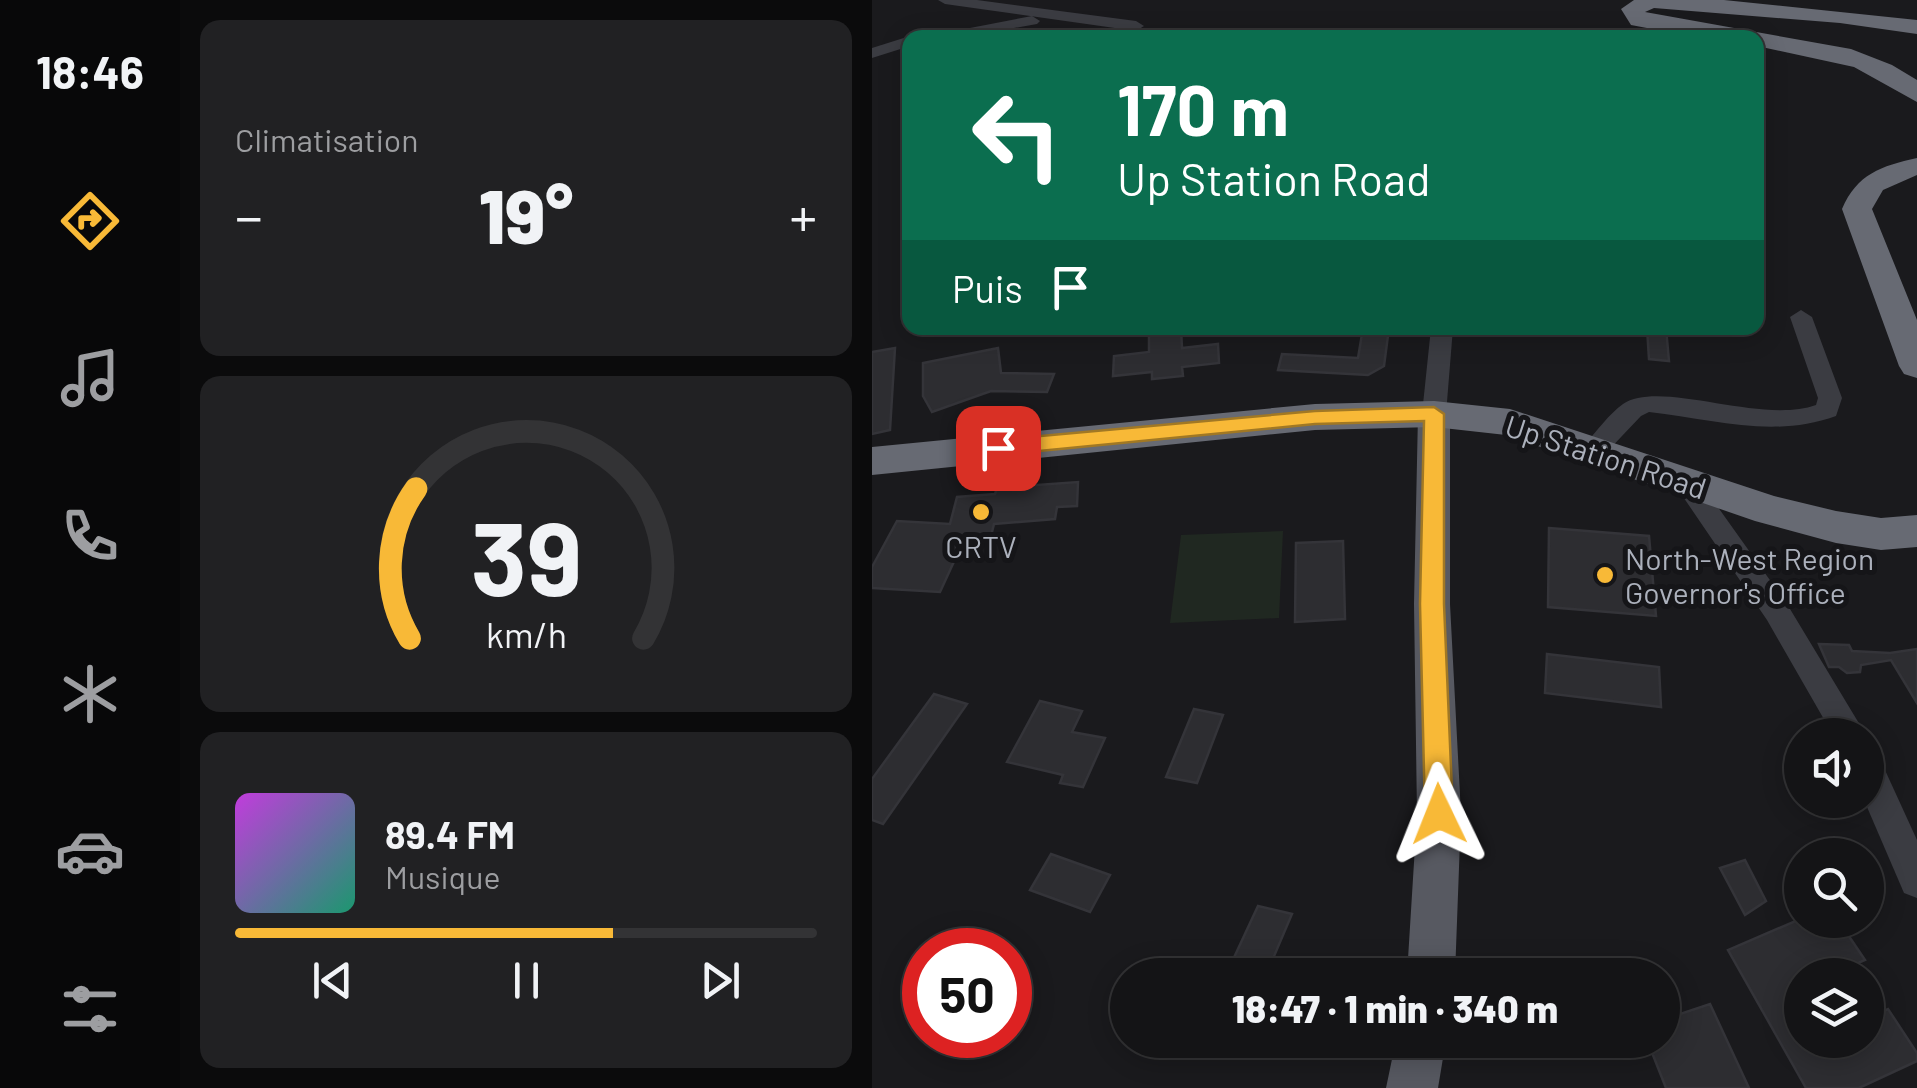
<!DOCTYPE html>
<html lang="fr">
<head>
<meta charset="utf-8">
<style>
  body { margin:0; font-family:Barlow,sans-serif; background:#212123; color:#f1f3f6; height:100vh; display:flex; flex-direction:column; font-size:38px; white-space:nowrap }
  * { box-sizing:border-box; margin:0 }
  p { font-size:32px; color:#9d9ea1 }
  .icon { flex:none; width:55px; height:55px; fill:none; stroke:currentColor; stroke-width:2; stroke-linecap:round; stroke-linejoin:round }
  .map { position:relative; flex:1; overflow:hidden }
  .drawer { display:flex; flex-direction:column; gap:20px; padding:20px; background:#0b0b0c; width:692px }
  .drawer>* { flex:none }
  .top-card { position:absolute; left:30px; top:30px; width:862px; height:305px; border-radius:20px; box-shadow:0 5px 25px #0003,0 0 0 2px #333335; background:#0b6e4f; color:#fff; overflow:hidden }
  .buttons { position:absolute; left:912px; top:718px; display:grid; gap:20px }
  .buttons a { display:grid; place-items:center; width:100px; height:100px; border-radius:50%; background:#141416; box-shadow:0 5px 25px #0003,0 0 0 2px #333335; font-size:50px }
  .speed { position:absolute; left:30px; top:928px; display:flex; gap:20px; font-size:50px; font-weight:700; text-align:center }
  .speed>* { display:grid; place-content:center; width:130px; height:130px; border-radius:50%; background:#141416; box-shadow:0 5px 25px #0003,0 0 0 2px #333335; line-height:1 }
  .speed .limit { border:15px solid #d22; background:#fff; color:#111 }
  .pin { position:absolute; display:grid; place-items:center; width:85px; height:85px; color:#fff; margin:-42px; border-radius:20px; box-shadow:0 5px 15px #0006 }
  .me { position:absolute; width:110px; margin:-55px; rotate:358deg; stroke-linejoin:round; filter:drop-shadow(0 0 8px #0008) }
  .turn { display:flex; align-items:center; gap:35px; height:210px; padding:0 50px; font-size:45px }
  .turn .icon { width:130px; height:130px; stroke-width:2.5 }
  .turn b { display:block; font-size:70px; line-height:85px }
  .then { display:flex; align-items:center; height:95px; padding:0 50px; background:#0003; gap:20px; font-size:38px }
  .big { font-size:75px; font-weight:800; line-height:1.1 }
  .drawer .card { flex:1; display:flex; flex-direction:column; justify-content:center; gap:15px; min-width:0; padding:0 35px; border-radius:20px; background:#212123 }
  .drawer .dial { align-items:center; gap:0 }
  .dial svg { height:260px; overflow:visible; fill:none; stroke:#333335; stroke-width:7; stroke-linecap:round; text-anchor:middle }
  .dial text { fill:#f1f3f6; stroke:none }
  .song { display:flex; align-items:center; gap:30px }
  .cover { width:120px; height:120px; border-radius:15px; background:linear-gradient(135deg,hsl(290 70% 55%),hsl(160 70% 35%)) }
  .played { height:10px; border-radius:5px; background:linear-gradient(90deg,#f8b937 65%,#333335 65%) }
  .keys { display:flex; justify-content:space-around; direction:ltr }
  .heat { display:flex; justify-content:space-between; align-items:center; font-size:55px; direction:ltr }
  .trip { position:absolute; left:238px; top:958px; width:570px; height:100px; border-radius:50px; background:#141416; box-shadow:0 5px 25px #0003,0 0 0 2px #333335; font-weight:800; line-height:100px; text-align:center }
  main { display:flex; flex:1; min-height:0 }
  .tabs { display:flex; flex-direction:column; width:180px; justify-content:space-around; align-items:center; background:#080809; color:#9d9ea1 }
  .tabs .icon { width:70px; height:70px }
  .tabs .selected { color:#f8b937 }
  .tabs b { font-size:45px; color:#f1f3f6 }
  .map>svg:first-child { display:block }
</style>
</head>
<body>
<main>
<nav class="tabs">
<b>18:46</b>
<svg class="icon selected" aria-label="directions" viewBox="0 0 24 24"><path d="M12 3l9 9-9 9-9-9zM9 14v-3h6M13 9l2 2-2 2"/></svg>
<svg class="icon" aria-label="music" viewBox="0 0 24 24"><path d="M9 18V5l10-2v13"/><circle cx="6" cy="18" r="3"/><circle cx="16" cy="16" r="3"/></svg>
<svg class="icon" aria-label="phone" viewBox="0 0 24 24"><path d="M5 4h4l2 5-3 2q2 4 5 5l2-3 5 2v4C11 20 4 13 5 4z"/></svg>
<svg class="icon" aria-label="climate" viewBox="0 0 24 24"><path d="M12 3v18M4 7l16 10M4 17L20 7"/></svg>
<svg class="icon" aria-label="car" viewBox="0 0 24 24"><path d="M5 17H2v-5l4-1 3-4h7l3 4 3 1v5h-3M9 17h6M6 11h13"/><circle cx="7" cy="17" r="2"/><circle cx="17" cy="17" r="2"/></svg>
<svg class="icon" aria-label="filters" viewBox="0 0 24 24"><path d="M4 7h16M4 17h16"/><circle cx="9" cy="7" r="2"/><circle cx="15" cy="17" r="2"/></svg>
</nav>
<section class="drawer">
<div class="card"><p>Climatisation</p>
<div class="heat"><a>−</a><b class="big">19°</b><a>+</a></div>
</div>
<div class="card dial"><svg viewBox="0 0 100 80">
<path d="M14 69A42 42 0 1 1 86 69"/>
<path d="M14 69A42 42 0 0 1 16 23" stroke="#f8b937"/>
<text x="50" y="56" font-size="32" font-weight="700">39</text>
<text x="50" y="72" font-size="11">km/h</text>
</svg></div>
<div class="card">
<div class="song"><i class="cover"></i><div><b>89.4 FM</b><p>Musique</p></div></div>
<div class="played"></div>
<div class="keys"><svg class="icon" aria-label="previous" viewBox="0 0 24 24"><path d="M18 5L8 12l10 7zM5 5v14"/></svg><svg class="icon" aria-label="pause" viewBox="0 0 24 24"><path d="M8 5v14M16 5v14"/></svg><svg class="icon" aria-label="next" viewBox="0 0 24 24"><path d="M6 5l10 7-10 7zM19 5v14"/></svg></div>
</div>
</section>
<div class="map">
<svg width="1045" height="1088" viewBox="0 0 1045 1088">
  <rect width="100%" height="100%" fill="#1a1a1d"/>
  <polygon fill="#202821" points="411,531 407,618 298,623 309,535"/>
  <g fill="#2d2d31" stroke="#343439" stroke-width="2.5">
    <polygon points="309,328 310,348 346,344 347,363 310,367 311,376 280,379 280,372 241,376 242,356 277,352 277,330"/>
    <polygon points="491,328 517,328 512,366 496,375 406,370 410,354 486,358"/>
    <polygon points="775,328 794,328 797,361 777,359"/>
    <polygon points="23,348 18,430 0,434 0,352"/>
    <polygon points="126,348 129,373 182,374 175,392 119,391 60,412 51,396 51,363"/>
    <polygon points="206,482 205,506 185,507 183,519 122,524 118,540 91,542 68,592 0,588 0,567 25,521 78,524 85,497 123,494 125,488"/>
    <polygon points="677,528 777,536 784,616 676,607"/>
    <polygon points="471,541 473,619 423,622 424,543"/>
    <polygon points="947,644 977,645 980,651 1018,653 1045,649 1045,703 1019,660 989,665 988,672 975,673 967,667 957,667"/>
    <polygon points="675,654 787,667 789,707 673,693"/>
    <polygon points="62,694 95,704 11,824 0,820 0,779"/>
    <polygon points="168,701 210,711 200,732 233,738 211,787 188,783 191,775 135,762"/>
    <polygon points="322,709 351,715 325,783 294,777"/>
    <polygon points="179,854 238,875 218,912 158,890"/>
    <polygon points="873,860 894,901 873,915 848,868"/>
    <polygon points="386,906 420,914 394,975 359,964"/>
    <polygon points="926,920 966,920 993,960 959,975 930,975 930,1040 995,1040 995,1018 1016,1009 1045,1053 1045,1061 987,1088 934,1088 856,950"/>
    <polygon points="838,1004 877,1088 794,1088 777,1045 733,1057 727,1040 790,1040 790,1020"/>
  </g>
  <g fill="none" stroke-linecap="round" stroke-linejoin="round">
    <g fill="#3b3c42" fill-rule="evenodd">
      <polygon points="66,0 105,0 264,21 272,26 264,31 73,4"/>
      <polygon points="160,16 168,21 165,24 85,38 46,38"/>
      <polygon points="38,36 43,38 38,38 38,46 0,58 0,48"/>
      <path d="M 929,310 L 940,317 L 970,398 L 964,416 C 901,439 841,419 777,412 L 769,416 L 731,456 L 713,456 L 709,450 L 713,444 C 725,431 737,414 751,404 C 789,379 888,425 944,405 L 946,398 L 918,317 Z"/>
      <polygon points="559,328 581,328 574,414 562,422 550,414"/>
      <polygon points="814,473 823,475 915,604 994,735 961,735 895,620 801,482 805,475"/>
      <polygon points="995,753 1007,757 1045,840 1045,898 1032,893 992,800"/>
    </g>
    <g fill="#575961" fill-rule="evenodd">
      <polygon points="562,403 573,407 578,414 578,604 589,814 583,975 535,975 545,814 542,604 546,414 551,407"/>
      <polygon points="524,1040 574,1040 566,1088 514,1088"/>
    </g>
    <g fill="#676a73" fill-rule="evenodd">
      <polygon points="762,0 852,0 1045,20 1045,34 968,23 782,8 773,12 979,49 1020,65 1045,80 1045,102 982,67 885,46 885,38 828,38 759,25 749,9"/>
      <path d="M 1045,158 L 1045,175 L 1011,190 L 1000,209 L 1045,320 L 1045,378 L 1032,374 L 1027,366 L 970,209 C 985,174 1009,166 1045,158 Z"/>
      <polygon points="562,401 638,409 902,496 964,511 1009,518 1045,515 1045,547 1009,550 964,543 883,521 634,435 562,427 443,430 0,475 0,447 443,404"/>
    </g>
  </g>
  <polygon fill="#f8b937" stroke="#a17824" stroke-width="2.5" points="562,407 572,414 572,604 581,814 577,824 567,828 557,824 553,814 548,604 552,421 443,424 126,455 116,448 126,440 443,411"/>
  <g fill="#f8b937" stroke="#151518" stroke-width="4">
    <circle cx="109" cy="512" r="10"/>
    <circle cx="733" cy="575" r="10"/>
  </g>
  <g text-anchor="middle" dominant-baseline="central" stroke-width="10" stroke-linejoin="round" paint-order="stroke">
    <g font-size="30" fill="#acb1bc" stroke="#151518">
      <text transform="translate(734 456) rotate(18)">Up Station Road</text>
    </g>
    <g font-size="30" fill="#acb1bc" stroke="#151518">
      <text x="109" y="546">CRTV</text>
      <text x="753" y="558" text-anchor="start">North-West Region<tspan x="753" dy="34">Governor's Office</tspan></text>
    </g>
  </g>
</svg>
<div class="buttons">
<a><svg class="icon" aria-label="sound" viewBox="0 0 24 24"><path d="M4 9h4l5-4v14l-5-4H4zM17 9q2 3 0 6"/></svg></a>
<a><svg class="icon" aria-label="search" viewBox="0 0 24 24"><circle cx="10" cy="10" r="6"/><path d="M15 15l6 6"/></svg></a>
<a><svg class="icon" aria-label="layers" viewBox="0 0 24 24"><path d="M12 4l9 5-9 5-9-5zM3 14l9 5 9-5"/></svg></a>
</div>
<div class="speed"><div class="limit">50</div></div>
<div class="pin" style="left:126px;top:448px;background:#d93025"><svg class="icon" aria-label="arrive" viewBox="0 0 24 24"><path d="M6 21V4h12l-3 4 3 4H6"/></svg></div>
<svg class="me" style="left:567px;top:814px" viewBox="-20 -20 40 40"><path d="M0-17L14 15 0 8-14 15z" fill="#f8b937" stroke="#fff" stroke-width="4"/></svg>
<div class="trip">18:47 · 1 min · 340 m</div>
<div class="top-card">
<div class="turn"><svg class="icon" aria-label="left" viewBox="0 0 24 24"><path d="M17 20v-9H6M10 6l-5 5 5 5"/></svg><div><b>170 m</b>Up Station Road</div></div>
<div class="then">Puis<svg class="icon" aria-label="arrive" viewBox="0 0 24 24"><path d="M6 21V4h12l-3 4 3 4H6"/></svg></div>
</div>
</div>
</main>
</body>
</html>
